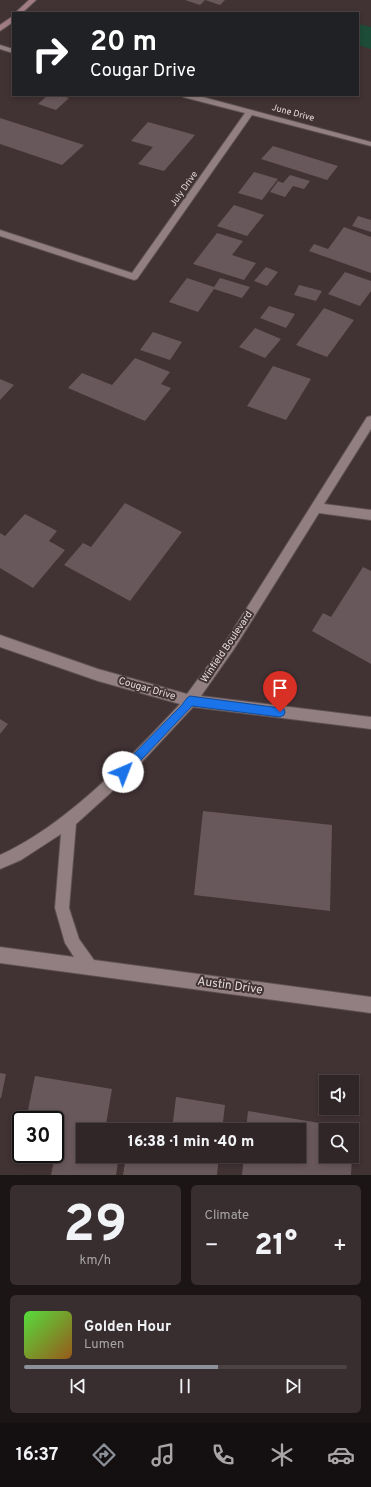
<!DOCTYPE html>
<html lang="en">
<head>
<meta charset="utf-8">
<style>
  body { margin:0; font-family:Overpass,sans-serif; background:#392e2f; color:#f1f3f6; height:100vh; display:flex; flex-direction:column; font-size:15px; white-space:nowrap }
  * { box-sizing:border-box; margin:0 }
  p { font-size:13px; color:#a8a5a7 }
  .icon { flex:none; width:22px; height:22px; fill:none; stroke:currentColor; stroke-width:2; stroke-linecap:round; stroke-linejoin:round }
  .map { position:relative; height:1175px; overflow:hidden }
  .side { display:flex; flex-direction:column; gap:10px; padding:10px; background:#1b1515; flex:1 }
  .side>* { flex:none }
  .hud { position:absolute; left:12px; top:12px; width:347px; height:84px; border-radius:0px; box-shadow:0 2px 6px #0003,0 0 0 1px #4c4344; background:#202124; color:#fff; overflow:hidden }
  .tools { position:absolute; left:319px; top:1075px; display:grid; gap:8px }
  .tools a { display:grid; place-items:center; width:40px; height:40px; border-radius:0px; background:#312627; box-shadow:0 2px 6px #0003,0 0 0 1px #4c4344; font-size:20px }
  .speed { position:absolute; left:12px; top:1111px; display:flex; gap:8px; font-size:20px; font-weight:700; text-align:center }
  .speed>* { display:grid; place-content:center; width:52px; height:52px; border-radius:50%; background:#312627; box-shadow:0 2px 6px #0003,0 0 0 1px #4c4344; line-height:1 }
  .speed .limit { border:2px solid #111; border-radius:6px; background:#fff; color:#111 }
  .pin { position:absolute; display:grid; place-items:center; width:34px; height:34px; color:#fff; margin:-41px -17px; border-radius:50% 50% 50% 0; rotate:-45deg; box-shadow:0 0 4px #0007 }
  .pin .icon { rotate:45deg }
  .me { position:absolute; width:44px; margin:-22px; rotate:44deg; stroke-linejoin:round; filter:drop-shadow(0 0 3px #0008) }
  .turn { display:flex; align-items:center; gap:14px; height:84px; padding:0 12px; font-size:18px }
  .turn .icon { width:52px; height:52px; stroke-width:2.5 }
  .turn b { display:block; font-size:28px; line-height:34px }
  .big { font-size:30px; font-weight:800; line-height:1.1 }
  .side .tile { flex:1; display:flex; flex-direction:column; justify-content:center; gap:6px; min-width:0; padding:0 14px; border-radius:6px; background:#392e2f }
  .side .dial { align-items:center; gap:0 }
  .dial b { font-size:52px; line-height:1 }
  .song { display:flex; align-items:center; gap:12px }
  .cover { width:48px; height:48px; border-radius:6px; background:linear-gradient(135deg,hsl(110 70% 55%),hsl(30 70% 35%)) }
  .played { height:4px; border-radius:2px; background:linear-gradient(90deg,#8c9099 60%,#4c4344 60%) }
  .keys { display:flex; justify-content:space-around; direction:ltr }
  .heat { display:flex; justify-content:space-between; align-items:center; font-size:22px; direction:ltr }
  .side .tiles { flex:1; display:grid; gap:10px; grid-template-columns:1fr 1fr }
  .tile:last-child { grid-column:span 2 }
  .trip { position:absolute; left:76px; top:1123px; width:230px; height:40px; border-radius:0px; background:#312627; box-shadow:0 2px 6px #0003,0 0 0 1px #4c4344; font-weight:800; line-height:40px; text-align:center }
  .tab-bar { display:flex; height:64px; justify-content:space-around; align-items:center; background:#140f10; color:#a8a5a7 }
  .tab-bar .icon { width:28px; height:28px }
  .tab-bar .active { color:#8c9099 }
  .tab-bar b { font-size:18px; color:#f1f3f6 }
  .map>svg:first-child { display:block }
</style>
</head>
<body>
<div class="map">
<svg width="371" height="1175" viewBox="0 0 371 1175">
  <rect width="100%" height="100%" fill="#413234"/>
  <polygon fill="#1d4c38" points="358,24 371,27 371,49 358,45"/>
  <g fill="#69585b">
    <polygon points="185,0 225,0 220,5 205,0 200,5"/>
    <polygon points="48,95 59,95 69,98 56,110 38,104"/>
    <polygon points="0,118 84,145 62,165 0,144"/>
    <polygon points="148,122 195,135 164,171 138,164 153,147 131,141"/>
    <polygon points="273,146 338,166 327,180 261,159"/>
    <polygon points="254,172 278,179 262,200 238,193"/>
    <polygon points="290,175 310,181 304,189 293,186 285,197 270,192 278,181 283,183"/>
    <polygon points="234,205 264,215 247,236 217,226"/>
    <polygon points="358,216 371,220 371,232 352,226"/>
    <polygon points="344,227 371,237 371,273 309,251 314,244 328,249"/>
    <polygon points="217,233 243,241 232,255 256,263 244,280 193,264"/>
    <polygon points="266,267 278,272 267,286 254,281"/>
    <polygon points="345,272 371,281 371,291 360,306 328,294"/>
    <polygon points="187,278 214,287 220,278 250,287 242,298 214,289 198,312 169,302"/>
    <polygon points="299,285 322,291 316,301 294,295"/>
    <polygon points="269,306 295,314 286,328 260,318"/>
    <polygon points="324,308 354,320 327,357 296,345"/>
    <polygon points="255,328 281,339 265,358 239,347"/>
    <polygon points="153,332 182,342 170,360 140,350"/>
    <polygon points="135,358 170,372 161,384 171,388 145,421 68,388 82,373 112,385"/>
    <polygon points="273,366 311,379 286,420 247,406"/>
    <polygon points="0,379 14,385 0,400"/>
    <polygon points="125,503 182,532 130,601 64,565 83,543 91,547"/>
    <polygon points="25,514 57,531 49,541 65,550 33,588 0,568 0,533 5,536"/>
    <polygon points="363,567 371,571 371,664 312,631 323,613 331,617"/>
    <polygon points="0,719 8,724 0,734"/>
    <polygon points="203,811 332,825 330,911 194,895"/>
    <polygon points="0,1073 6,1074 1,1098 0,1098"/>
    <polygon points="35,1076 112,1089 105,1130 83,1130 83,1156 100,1156 100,1158 118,1162 116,1175 51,1175 55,1156 50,1155 55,1154 55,1120 26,1120"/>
    <polygon points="176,1097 225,1105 222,1130 172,1130"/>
    <polygon points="248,1111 355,1129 326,1130 326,1156 352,1156 351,1175 242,1175 244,1156 299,1156 299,1130 246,1130"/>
    <polygon points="126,1156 219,1156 217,1175 123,1175"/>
  </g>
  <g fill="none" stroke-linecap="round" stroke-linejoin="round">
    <g stroke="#5d5052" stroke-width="2">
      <g id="street">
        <polygon points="0,45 13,49 13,53 0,49"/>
        <polygon points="182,95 195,95 371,142 371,146 252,115 137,279 134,280 0,236 0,230 132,273 245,113 183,97"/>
        <path d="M 371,416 L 371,429 L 324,504 L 371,510 L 371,520 L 319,513 L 234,649 L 201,696 L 371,717 L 371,729 L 193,707 L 128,777 L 76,824 L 69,908 L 79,939 L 94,960 L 371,997 L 371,1013 L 0,963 L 0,947 L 74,957 L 65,943 L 55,908 L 61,834 L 21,860 L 0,869 L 0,855 C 65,826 132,756 180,704 L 98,681 L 0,647 L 0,635 L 98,669 L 187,694 L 226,641 L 367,417 Z"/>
      </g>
    </g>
    <g stroke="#5d5052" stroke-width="2">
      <g id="secondary">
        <polygon points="29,0 36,0 22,13 15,13"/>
        <polygon points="13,16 13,22 0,31 0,25"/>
      </g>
    </g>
    <use href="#street" fill="#917f81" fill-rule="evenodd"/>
    <use href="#secondary" fill="#a07d83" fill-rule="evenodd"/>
  </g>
  <polygon fill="#1a73e8" stroke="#114b97" points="190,696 280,708 284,709 285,712 284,715 280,717 192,706 127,775 123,777 120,775 118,772 120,768 181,706 187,698"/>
  <g text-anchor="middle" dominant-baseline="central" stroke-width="4" stroke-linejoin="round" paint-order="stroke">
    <g font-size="9" fill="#e5dbdc" stroke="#413234">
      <text transform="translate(293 113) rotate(15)">June Drive</text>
      <text transform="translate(184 189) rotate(-55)">July Drive</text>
    </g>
    <g font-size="10" fill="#e5dbdc" stroke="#413234">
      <text transform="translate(227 647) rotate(-56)">Winfield Boulevard</text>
      <text transform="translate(147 689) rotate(16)">Cougar Drive</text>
    </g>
    <g font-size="12" fill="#e5dbdc" stroke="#413234">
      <text transform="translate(230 986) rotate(8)">Austin Drive</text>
    </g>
  </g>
</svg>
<div class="tools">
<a><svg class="icon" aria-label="sound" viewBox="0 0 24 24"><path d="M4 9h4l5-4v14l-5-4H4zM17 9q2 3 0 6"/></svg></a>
<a><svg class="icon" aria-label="search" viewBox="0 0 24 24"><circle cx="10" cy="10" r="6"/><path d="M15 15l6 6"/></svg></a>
</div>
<div class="speed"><div class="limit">30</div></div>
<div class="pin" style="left:280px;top:712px;background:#d93025"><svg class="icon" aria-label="arrive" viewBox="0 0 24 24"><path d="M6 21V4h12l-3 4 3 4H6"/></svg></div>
<svg class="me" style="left:123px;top:772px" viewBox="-20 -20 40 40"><circle r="19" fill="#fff"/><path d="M0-13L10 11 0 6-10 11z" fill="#1a73e8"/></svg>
<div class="trip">16:38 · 1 min · 40 m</div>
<div class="hud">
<div class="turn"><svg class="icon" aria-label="right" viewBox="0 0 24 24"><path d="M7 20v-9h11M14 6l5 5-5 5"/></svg><div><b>20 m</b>Cougar Drive</div></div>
</div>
</div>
<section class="side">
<div class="tiles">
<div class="tile dial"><b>29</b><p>km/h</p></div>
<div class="tile"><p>Climate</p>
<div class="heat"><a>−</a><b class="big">21°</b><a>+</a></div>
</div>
<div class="tile">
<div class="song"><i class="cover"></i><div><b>Golden Hour</b><p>Lumen</p></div></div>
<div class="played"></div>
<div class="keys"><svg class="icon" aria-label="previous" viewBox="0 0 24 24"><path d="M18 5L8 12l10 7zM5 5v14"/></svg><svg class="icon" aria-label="pause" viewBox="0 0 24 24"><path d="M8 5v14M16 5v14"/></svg><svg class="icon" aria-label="next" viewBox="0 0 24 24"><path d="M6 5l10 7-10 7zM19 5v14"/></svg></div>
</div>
</div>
</section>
<nav class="tab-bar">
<b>16:37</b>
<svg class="icon active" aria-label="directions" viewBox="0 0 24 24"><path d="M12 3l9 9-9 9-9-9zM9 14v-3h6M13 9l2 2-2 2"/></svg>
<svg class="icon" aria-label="music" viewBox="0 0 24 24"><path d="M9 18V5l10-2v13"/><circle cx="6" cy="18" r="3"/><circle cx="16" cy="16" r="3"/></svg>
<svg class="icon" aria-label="phone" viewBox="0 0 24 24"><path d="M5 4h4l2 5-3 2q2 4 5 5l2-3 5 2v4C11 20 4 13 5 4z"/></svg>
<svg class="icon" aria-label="climate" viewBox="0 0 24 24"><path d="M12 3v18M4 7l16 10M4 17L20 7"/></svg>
<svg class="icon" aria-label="car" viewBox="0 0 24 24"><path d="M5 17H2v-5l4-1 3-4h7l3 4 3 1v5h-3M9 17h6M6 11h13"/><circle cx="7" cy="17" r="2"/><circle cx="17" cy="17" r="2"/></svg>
</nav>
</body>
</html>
